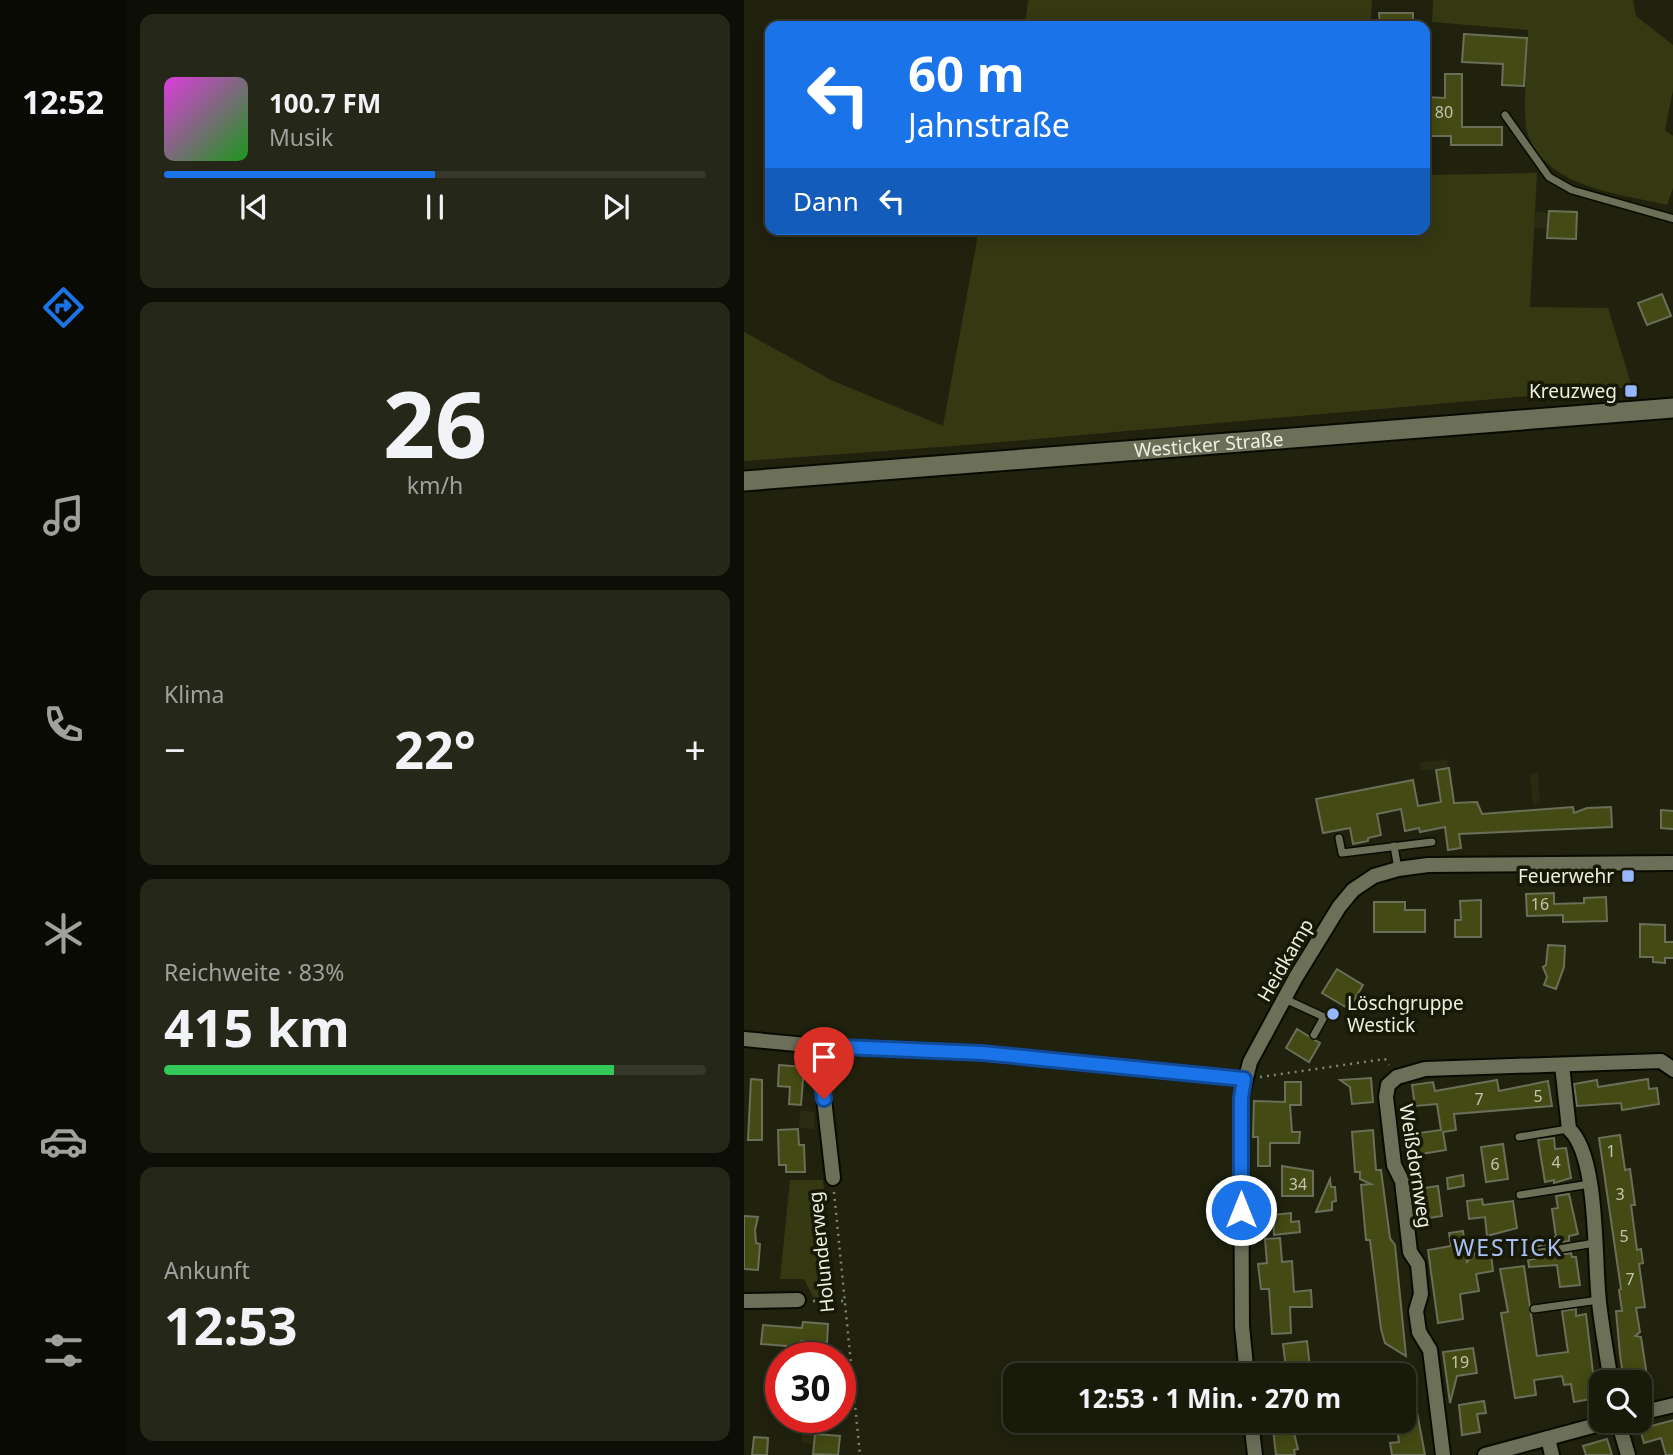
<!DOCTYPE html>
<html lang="de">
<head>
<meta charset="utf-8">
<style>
  body { margin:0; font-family:"Noto Sans",sans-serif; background:#252718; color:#f1f3f6; height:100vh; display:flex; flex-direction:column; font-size:26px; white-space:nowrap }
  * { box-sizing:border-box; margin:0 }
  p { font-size:23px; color:#9fa19c }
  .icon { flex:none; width:38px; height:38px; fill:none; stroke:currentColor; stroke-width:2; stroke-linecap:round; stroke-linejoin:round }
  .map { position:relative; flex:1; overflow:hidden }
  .side { display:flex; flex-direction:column; gap:14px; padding:14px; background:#0d0e06; width:618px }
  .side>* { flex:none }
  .banner { position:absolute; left:21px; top:21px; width:665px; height:214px; border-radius:14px; box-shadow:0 4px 18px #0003,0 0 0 2px #36382b; background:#1a73e8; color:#fff; overflow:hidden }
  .buttons { position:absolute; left:845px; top:1370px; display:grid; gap:14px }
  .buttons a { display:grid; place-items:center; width:63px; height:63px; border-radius:14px; background:#181a0a; box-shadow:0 4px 18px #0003,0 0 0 2px #36382b; font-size:35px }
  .speed { position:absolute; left:21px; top:1342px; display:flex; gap:14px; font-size:35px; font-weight:700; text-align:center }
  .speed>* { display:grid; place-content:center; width:91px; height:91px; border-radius:50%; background:#181a0a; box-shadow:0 4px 18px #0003,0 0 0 2px #36382b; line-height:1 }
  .speed .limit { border:10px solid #d22; background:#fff; color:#111 }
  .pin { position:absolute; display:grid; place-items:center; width:60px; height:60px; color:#fff; margin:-72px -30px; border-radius:50% 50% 50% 0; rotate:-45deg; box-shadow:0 0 7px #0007 }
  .pin .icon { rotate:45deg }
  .me { position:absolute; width:77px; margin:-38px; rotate:0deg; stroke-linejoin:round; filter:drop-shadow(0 0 5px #0008) }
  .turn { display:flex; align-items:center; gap:24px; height:147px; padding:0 28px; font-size:32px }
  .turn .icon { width:91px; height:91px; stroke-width:2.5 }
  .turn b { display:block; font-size:49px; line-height:60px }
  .then { display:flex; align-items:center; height:66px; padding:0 28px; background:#0003; gap:14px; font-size:26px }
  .big { font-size:52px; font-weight:700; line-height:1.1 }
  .side .widget { flex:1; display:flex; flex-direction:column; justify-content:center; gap:10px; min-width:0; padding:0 24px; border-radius:14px; background:#252718 }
  .side .dial { align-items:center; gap:0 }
  .dial b { font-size:91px; line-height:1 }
  .song { display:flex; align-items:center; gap:21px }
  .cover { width:84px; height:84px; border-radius:10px; background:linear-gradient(135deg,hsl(300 70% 55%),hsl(120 70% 35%)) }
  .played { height:7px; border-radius:4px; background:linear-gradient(90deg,#1a73e8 50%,#36382b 50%) }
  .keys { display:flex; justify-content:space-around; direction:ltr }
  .heat { display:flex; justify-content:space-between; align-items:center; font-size:38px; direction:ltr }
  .charge { height:10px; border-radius:5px; background:linear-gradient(90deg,#34c759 83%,#36382b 0) }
  .trip { position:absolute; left:259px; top:1363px; width:413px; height:70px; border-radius:14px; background:#181a0a; box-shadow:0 4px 18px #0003,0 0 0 2px #36382b; font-weight:700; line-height:70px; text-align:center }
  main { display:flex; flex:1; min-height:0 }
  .tab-bar { display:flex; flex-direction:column; width:126px; justify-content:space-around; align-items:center; background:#0a0a04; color:#9fa19c }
  .tab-bar .icon { width:49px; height:49px }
  .tab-bar .on { color:#1a73e8 }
  .tab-bar b { font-size:32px; color:#f1f3f6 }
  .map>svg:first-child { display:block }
</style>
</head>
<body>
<main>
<nav class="tab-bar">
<b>12:52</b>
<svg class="icon on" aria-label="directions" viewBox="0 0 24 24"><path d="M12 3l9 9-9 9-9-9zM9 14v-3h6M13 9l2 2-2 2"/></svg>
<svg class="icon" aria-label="music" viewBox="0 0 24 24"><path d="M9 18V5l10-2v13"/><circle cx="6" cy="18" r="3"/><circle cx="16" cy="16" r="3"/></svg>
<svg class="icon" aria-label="phone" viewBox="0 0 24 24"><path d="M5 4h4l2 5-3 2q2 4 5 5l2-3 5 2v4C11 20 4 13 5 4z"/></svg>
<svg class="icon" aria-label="climate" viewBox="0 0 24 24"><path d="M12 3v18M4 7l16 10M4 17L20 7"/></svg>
<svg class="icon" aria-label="car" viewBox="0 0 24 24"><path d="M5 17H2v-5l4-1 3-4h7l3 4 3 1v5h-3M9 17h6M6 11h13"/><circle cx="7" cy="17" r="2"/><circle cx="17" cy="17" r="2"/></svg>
<svg class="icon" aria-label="filters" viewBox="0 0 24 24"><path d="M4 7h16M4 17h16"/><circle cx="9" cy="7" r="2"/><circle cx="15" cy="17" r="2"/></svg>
</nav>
<section class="side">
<div class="widget">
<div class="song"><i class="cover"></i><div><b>100.7 FM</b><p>Musik</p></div></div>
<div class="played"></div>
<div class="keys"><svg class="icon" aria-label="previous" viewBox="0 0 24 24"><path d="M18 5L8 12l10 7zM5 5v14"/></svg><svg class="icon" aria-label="pause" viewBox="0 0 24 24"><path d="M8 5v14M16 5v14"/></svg><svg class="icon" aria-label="next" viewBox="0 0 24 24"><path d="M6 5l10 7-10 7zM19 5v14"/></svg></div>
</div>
<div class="widget dial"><b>26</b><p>km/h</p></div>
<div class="widget"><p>Klima</p>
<div class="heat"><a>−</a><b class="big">22°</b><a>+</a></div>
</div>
<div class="widget"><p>Reichweite · 83%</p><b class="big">415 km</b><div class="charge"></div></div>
<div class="widget"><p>Ankunft</p><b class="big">12:53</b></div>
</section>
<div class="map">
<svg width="930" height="1455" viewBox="0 0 930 1455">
  <rect width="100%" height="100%" fill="#20220e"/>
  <g fill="#292c11">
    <polygon points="791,212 805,213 804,229 790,228"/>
    <polygon points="703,759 704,767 677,771 675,763"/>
    <polygon points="794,773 796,803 789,804 786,774"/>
    <polygon points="56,1110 71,1112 70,1129 55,1128"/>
    <polygon points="59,1426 73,1427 70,1444 57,1443"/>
  </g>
  <g fill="#353912">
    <polygon points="284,0 628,0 627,26 281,26"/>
    <path d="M 689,0 L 889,0 L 892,16 L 929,45 L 929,90 L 921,130 L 929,136 L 929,188 L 923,205 C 874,193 801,188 783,132 C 778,115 784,52 784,30 L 688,22 Z"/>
    <polygon points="793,173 786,307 864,308 888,387 222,445 0,461 0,332 89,381 199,426 235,229 681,229 681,175"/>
    <polygon points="46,1180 79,1180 90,1297 69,1297 60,1279 36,1279"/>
  </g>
  <g fill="#444a13" stroke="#6b6e58" stroke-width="2">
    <polygon points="635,13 669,13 669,26 636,26"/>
    <polygon points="720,34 783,38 780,86 758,85 759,64 718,62"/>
    <polygon points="701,74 718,74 718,127 758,127 758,145 707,145 707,136 681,136 681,97 701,98"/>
    <polygon points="805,211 833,212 832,239 803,238"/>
    <polygon points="918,294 927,316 903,325 894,303"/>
    <polygon points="705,768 710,803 733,802 738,814 829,807 830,813 843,808 867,807 868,827 715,834 717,848 704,850 701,827 676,832 675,828 661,831 657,809 633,814 637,835 624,838 624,841 609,844 606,828 579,833 572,799 669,780 674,806 697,802 692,770"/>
    <polygon points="917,810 930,811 930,829 917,828"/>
    <polygon points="810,893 810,904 840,903 840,898 862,897 863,921 819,922 819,915 783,916 782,894"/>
    <polygon points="737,900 737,937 711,937 711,920 717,920 716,901"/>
    <polygon points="630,902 661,902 661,910 681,910 681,932 630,932"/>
    <polygon points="896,924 921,925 921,942 930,942 930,958 921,958 921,963 909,962 909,957 896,957"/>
    <polygon points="804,945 821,946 820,967 812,989 800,985 803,977 799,967 802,965"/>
    <polygon points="593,969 619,985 605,1009 578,993"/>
    <polygon points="553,1029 576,1043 565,1062 542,1048"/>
    <polygon points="35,1065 60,1067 57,1105 45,1104 46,1087 34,1086"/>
    <polygon points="627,1078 629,1102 608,1104 606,1087 596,1080"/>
    <polygon points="7,1079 18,1080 18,1140 4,1140"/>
    <polygon points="904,1079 905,1089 913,1088 915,1104 878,1110 877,1103 833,1106 830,1084 853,1080 854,1087"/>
    <polygon points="753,1080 755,1091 804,1081 808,1106 710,1114 712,1130 699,1132 702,1150 671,1155 668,1134 697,1130 693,1104 671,1106 668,1085 689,1082 691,1091"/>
    <polygon points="541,1082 557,1082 557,1105 546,1105 548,1132 556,1132 555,1143 526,1143 526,1166 514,1166 514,1137 509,1137 510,1101 541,1102"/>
    <polygon points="54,1129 55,1145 60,1145 61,1172 42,1172 42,1165 35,1165 34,1130"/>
    <polygon points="629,1130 632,1170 637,1170 646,1238 651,1245 662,1356 641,1343 637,1329 626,1240 622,1240 617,1185 627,1184 616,1179 616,1172 611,1172 608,1132"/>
    <polygon points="876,1135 881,1170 886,1169 891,1205 887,1205 893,1250 897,1249 899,1263 895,1264 901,1307 892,1308 896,1332 891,1336 897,1337 904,1382 880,1382 876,1355 872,1311 878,1311 875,1290 877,1289 855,1138"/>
    <polygon points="810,1138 811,1149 822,1148 827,1178 810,1183 810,1180 801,1182 794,1140"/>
    <polygon points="759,1144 764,1179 742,1182 737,1147"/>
    <polygon points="538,1166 569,1171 569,1196 538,1196"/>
    <polygon points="719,1175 720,1186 704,1189 703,1178"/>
    <polygon points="586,1179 587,1187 591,1187 592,1201 588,1202 588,1210 572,1212"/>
    <polygon points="694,1186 698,1216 678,1219 674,1189"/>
    <polygon points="825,1194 834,1234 825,1236 825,1241 783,1248 782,1240 812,1237 808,1209 814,1208 812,1196"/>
    <polygon points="738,1199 739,1205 769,1201 773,1228 743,1236 741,1217 725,1219 723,1201"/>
    <polygon points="547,1213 547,1222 555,1221 556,1232 530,1235 529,1215"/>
    <polygon points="0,1216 14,1217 11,1230 12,1243 16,1244 14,1270 0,1269"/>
    <polygon points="719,1231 723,1262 745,1238 749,1271 732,1274 735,1291 716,1294 719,1319 694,1323 684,1250 707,1246 705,1233"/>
    <polygon points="536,1238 538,1262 548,1261 550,1292 567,1290 568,1307 546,1307 547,1333 528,1334 525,1289 517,1289 514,1264 523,1263 521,1239"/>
    <polygon points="827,1253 828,1257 832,1257 836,1285 816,1287 813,1265 785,1267 784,1260"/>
    <polygon points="780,1266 793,1356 824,1352 818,1311 832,1309 832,1316 842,1314 852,1398 830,1402 827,1384 820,1385 818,1376 790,1380 792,1395 771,1398 757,1313 764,1312 756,1269"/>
    <polygon points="59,1322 84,1324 83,1343 57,1341 56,1352 42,1351 42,1346 17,1344 19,1325 58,1328"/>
    <polygon points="563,1341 567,1376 543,1376 539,1344"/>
    <polygon points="729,1348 733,1373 713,1376 706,1403 699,1352"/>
    <polygon points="666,1370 672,1407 661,1413 673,1412 681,1455 648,1455 646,1443 655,1442 652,1421 660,1421 660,1371"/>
    <polygon points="740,1401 742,1413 733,1414 736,1432 718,1435 715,1405"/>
    <polygon points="930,1420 930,1455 922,1455 917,1438 900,1443 896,1429"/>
    <polygon points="528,1421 547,1421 554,1449 550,1450 551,1455 532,1455"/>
    <polygon points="71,1434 96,1436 94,1455 69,1454"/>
    <polygon points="10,1437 24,1438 23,1455 8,1455"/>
    <polygon points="863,1439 868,1455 842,1455 839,1446"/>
  </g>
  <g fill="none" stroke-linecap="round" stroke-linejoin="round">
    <g stroke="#0a0b00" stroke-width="10">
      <g id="service">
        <polyline points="761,115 805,177 828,190 930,219"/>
        <polyline points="595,838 598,853 688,842"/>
        <polyline points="650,846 654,869"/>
        <polyline points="541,999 580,1017 570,1035"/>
        <polyline points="775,1137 824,1129"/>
        <polyline points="776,1195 846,1184"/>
        <polyline points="784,1254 851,1243"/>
        <polyline points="790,1309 855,1300"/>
      </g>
    </g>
    <g stroke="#0a0b00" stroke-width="18">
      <g id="minor">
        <polyline points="0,1039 74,1046 238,1053 500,1079"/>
        <polyline points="74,1046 89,1178"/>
        <path d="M 818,1065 L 825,1129 C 855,1156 850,1260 855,1302 C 858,1329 863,1356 867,1382"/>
        <polyline points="0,1301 54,1300"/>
        <polyline points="503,1376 498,1326 497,1098 506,1062 552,977 595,907 609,890 630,876 654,869 684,865 930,863"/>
        <polyline points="896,1413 930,1405"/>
        <polyline points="507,1421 511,1455"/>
        <polyline points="874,1421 884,1455"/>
        <polyline points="804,1438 808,1455"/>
        <polyline points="699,1455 686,1350 675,1332 672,1311 677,1294 674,1264 666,1252 658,1181 650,1165 642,1097 644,1085 653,1077 681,1069 917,1061 930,1070"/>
        <polyline points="741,1455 867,1421"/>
      </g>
    </g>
    <g stroke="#0a0b00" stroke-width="23">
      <g id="tertiary">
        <path id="s1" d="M 0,481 L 930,408"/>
      </g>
    </g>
    <g stroke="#828473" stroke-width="2.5" stroke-dasharray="2 5" stroke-linecap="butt">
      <polyline points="516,1077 641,1059 645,1065"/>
      <polyline points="90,1192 116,1455"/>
      <polyline points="69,1301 101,1301"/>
    </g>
    <use href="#service" stroke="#6c7059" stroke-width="7"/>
    <use href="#minor" stroke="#6c7059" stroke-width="14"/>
    <use href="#tertiary" stroke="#6c7059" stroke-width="19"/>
  </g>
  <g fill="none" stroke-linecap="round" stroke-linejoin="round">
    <g stroke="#114b97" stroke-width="18">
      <polyline id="route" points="80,1099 74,1046 238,1053 500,1079 497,1098 497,1210"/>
    </g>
    <use href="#route" stroke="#1a73e8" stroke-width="12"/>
  </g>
  <g fill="#96b6fd" stroke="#171906" stroke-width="2.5">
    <rect x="880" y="384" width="14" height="14" rx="3.5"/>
    <rect x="877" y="869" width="14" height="14" rx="3.5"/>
    <circle cx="589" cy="1014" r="7"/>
  </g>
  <g text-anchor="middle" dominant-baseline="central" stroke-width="7" stroke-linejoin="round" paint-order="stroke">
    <g font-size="16" fill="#c3c6ae">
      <text x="700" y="112">80</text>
      <text x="796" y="904">16</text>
      <text x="794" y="1096">5</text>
      <text x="735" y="1099">7</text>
      <text x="867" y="1151">1</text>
      <text x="812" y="1162">4</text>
      <text x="751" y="1164">6</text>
      <text x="554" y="1184">34</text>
      <text x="876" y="1194">3</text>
      <text x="880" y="1236">5</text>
      <text x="886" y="1279">7</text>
      <text x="716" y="1362">19</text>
    </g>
    <g font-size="19" fill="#edefe2" stroke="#171906" text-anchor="end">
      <text x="873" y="391">Kreuzweg</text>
      <text x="870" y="876">Feuerwehr</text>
      <text x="603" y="1003" text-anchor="start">Löschgruppe<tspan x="603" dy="22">Westick</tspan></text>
    </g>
    <g font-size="19" fill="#edefe2" stroke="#171906">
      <text stroke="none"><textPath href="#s1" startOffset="466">Westicker Straße</textPath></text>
      <text transform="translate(541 960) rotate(-60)">Heidkamp</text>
      <text transform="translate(672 1166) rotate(81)">Weißdornweg</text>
      <text transform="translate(77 1252) rotate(-96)">Holunderweg</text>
    </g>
    <g font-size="23" letter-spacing="2" fill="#a8c0f5" stroke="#171906">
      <text x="764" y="1247">WESTICK</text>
    </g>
  </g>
</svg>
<div class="buttons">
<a><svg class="icon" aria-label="search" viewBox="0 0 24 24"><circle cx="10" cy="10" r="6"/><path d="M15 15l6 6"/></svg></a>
</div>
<div class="speed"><div class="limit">30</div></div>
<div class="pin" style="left:80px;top:1099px;background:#d93025"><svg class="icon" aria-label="arrive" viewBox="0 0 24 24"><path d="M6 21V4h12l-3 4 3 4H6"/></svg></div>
<svg class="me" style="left:497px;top:1210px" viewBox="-20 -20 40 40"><circle r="17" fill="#1a73e8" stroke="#fff" stroke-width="3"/><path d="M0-11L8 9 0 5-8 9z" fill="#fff"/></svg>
<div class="trip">12:53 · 1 Min. · 270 m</div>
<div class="banner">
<div class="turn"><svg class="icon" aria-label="left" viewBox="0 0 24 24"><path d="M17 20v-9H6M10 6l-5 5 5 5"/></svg><div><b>60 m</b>Jahnstraße</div></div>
<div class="then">Dann<svg class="icon" aria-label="left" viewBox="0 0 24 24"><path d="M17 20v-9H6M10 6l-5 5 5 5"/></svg></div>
</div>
</div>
</main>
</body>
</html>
